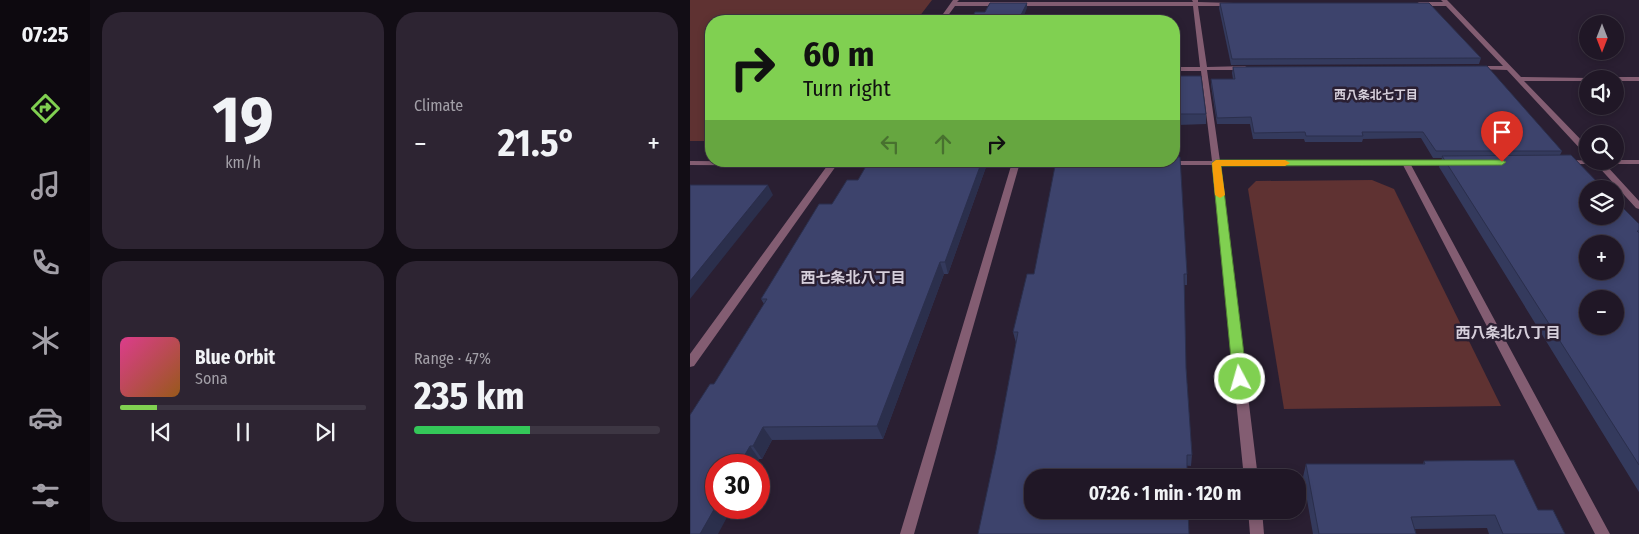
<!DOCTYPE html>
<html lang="en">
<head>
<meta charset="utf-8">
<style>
  body { margin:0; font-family:"Fira Sans Condensed","Noto Sans JP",sans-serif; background:#2d2432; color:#f1f3f6; height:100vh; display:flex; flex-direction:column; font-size:19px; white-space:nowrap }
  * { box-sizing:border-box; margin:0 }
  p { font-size:16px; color:#a29fa7 }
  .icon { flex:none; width:28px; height:28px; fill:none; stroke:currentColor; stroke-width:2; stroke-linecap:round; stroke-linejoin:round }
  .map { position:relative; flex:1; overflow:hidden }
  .drawer { display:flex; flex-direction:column; gap:12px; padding:12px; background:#120d15; width:600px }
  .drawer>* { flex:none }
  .hud { position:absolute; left:15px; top:15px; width:475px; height:152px; border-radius:20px; box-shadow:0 2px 8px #0003,0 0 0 1px #3d3643; background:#80d051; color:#111; overflow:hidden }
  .needle { width:32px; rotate:180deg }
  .tools { position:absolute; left:889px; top:15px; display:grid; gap:10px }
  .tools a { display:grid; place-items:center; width:45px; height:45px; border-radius:50%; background:#201726; box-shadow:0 2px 8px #0003,0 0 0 1px #3d3643; font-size:25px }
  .speed { position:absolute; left:15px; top:454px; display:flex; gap:10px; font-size:25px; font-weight:700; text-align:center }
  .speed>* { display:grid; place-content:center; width:65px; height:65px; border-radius:50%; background:#201726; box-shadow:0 2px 8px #0003,0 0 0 1px #3d3643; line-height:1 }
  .speed .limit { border:8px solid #d22; background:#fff; color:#111 }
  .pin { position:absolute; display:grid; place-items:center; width:42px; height:42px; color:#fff; margin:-51px -21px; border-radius:50% 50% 50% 0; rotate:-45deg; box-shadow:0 0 5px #0007 }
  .pin .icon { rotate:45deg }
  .me { position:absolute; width:55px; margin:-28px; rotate:354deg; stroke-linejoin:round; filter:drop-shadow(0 0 4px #0008) }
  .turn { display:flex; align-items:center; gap:18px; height:105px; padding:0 15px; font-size:22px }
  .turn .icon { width:65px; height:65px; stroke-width:2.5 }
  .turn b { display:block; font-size:35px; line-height:42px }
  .lanes { display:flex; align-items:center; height:48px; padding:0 15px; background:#0003; justify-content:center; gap:25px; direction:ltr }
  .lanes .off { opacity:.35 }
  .big { font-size:38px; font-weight:700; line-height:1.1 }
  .drawer .card { flex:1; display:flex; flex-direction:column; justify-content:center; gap:8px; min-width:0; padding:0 18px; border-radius:20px; background:#2d2432 }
  .drawer .dial { align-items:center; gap:0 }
  .dial b { font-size:65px; line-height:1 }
  .song { display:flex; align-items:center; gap:15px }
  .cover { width:60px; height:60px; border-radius:8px; background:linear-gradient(135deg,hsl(330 70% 55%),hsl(30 70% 35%)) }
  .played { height:5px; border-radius:2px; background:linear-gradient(90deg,#80d051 15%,#3d3643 15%) }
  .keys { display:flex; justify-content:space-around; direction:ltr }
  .heat { display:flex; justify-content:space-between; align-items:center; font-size:28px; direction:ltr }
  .charge { height:8px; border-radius:4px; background:linear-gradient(90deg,#34c759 47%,#3d3643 0) }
  .drawer .tiles { flex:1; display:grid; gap:12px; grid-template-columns:repeat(2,1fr) }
  .trip { position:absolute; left:334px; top:469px; width:282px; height:50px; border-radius:20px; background:#201726; box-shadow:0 2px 8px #0003,0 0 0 1px #3d3643; font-weight:700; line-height:50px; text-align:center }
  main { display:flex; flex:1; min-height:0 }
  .menu { display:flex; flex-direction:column; width:90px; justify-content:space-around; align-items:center; background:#0d090f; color:#a29fa7 }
  .menu .icon { width:35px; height:35px }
  .menu .on { color:#80d051 }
  .menu b { font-size:22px; color:#f1f3f6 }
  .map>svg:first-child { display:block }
</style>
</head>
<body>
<main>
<nav class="menu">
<b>07:25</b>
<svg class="icon on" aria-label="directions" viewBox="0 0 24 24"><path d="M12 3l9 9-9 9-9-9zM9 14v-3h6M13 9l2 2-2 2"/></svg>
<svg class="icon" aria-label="music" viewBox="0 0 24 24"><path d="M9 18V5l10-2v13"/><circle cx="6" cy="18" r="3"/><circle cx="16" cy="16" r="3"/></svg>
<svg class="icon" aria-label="phone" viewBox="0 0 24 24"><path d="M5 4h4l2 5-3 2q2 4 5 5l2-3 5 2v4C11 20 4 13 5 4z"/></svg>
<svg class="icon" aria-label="climate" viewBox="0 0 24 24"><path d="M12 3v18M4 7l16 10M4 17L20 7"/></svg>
<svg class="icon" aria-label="car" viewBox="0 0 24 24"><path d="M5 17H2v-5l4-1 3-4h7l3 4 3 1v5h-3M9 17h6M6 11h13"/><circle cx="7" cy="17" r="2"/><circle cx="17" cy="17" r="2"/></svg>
<svg class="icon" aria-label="filters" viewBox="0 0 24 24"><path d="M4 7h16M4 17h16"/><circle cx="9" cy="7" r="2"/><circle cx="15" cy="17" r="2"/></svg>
</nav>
<section class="drawer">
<div class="tiles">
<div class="card dial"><b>19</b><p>km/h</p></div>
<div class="card"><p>Climate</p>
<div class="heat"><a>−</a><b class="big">21.5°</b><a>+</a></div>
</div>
<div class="card">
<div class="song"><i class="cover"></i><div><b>Blue Orbit</b><p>Sona</p></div></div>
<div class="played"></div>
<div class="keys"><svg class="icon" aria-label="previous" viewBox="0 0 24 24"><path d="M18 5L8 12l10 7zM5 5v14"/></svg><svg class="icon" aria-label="pause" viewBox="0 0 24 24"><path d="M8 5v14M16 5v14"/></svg><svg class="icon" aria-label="next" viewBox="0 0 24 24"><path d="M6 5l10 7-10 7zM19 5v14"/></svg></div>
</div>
<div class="card"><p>Range · 47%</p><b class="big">235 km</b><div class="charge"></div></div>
</div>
</section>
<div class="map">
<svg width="949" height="534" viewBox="0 0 949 534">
  <rect width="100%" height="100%" fill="#2a1f32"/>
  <g fill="#5f3232">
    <polygon points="0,0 242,0 226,21 21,21 21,141 0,141"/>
    <polygon points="682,180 704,189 811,406 594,409 558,189 566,181"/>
  </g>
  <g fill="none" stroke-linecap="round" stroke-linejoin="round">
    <g fill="#835d72" fill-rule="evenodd">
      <polygon points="263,0 269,0 267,2 503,2 502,0 508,0 508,2 544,3 544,5 542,6 508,6 517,67 555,66 558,68 555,70 517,70 530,161 767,161 768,163 764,165 721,165 920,534 905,534 713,165 530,165 568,478 554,478 522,165 478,165 474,163 475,161 522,161 511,71 484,71 484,67 510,67 503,6 265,6 254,21 248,21"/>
      <polygon points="751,0 757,0 760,3 831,77 900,78 901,79 898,79 898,81 834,81 898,147 898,154 895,154 817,70 785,69 784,68 787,66 813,66 756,6 729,6 726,4 729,2 753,2"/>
      <polygon points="925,77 949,77 949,81 925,81 925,79 922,79"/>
      <polygon points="873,160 925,161 925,160 949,160 949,164 915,164 949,201 949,209 946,208 906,164 876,164 872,162"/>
      <polygon points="0,161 191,162 195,164 191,166 146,166 4,366 0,367 0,354 137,166 0,165"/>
      <polygon points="280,162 379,162 383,164 379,166 329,166 224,534 210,534 321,166 280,166"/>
      <polygon points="558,510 572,510 574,534 560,534"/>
    </g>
  </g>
  <g fill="#343a5d">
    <polygon points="530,3 791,58 789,64 541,65 529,8"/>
    <polygon points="543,67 872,151 870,155 949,224 949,492 749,167 752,158 743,158 731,138 673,139 672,142 615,142 614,139 563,139 560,124 527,124 521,85 521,79 543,79 542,73"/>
    <polygon points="484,76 516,114 516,124 488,125 489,157 497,274 497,285 494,285 496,368 502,455 501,466 306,450 326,343 323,332 344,274 484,161"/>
    <polygon points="296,167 258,274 254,274 193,439 82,440 72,459 69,459 65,465 26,465 24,384 74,304 71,299 142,204 168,180"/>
    <polygon points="734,461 848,510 875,534 799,534 797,528 725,529 726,534 623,534 613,477 616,464 733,464"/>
  </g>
  <g fill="#2b2f4c">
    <polygon points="337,3 337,8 332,21 328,21"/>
    <polygon points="292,161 295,161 296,167 258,274 255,262"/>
    <polygon points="78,185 83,195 0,299 0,281"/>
    <polygon points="250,262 254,274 193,439 187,426"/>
    <polygon points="73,427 82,440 72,459 63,446"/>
    <polygon points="60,446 69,459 65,465 49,465"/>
    <polygon points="26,506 26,508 42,508 28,534 10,534"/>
  </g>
  <g fill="#3d436c" stroke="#2b2f4c" fill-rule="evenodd">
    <polygon points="300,3 337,3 328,21 280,21 285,12 295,12"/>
    <polygon points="530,3 739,3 791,58 542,59"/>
    <polygon points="797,66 872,151 746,151 733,132 672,132 673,136 616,136 615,132 564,133 561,117 527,118 521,79 545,79 543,67"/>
    <polygon points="484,76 511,76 516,114 488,114 489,147 484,147"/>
    <path d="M 881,155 L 914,189 L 898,189 L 898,216 L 925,216 L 925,200 L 949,224 L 949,231 L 947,231 L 949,233 L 949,465 L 752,156 ZM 898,244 L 925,244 L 925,271 L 898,271 ZM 898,299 L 925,299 L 925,326 L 898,326 Z"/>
    <polygon points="484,157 490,157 497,274 494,274 496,368 502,455 497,455 497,478 342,478 342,510 498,510 499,534 288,534 306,450 328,332 323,332 337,274 344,274 366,161 484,161"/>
    <polygon points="179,161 292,161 255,262 250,262 187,426 73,427 63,446 60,446 49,465 26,465 26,506 10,534 0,534 0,415 20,384 24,384 77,299 71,299 129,204 142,204 157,180 168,180"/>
    <polygon points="0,185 78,185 0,281"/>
    <polygon points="824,460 848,510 863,510 875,534 813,534 805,515 721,517 726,534 629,534 616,464 735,464 734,461"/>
  </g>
  <polygon fill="#80d051" stroke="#538735" points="526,160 812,160 816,162 812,165 531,166 557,379 550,385 543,379 522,163"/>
  <polygon fill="#f59e0b" points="526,160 595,160 600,163 595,166 531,166 535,195 530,198 525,195 522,163"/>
  <g text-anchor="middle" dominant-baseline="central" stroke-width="5" stroke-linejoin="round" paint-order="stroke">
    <g font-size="12" font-weight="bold" fill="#d6cfdb" stroke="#2a1f32">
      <text x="686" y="95">西八条北七丁目</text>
    </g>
    <g font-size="15" font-weight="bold" fill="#d6cfdb" stroke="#2a1f32">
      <text x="163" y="278">西七条北八丁目</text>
      <text x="818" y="333">西八条北八丁目</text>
    </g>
  </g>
</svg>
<div class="tools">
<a><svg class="needle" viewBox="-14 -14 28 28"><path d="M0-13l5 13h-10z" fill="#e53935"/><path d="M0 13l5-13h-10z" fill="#a29fa7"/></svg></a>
<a><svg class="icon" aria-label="sound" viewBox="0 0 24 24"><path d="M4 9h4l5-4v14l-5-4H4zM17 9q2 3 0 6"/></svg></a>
<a><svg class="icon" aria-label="search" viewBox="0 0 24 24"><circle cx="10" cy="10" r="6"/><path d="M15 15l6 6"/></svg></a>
<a><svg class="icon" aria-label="layers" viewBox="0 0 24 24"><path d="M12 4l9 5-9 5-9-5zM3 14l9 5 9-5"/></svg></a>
<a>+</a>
<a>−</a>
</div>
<div class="speed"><div class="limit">30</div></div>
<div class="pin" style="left:812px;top:162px;background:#d93025"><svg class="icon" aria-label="arrive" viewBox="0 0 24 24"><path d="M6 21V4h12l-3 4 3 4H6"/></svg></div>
<svg class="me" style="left:550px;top:379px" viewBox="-20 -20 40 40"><circle r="17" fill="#80d051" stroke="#fff" stroke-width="3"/><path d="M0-11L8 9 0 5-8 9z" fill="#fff"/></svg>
<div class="trip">07:26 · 1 min · 120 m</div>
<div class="hud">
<div class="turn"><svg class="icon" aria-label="right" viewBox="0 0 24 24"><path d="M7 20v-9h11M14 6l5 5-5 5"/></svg><div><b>60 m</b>Turn right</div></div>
<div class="lanes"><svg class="icon off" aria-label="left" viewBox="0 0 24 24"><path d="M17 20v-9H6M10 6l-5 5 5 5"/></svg><svg class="icon off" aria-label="ahead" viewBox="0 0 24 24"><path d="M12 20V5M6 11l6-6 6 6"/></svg><svg class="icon" aria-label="right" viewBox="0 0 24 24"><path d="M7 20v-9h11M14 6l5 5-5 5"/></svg></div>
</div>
</div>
</main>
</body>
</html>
